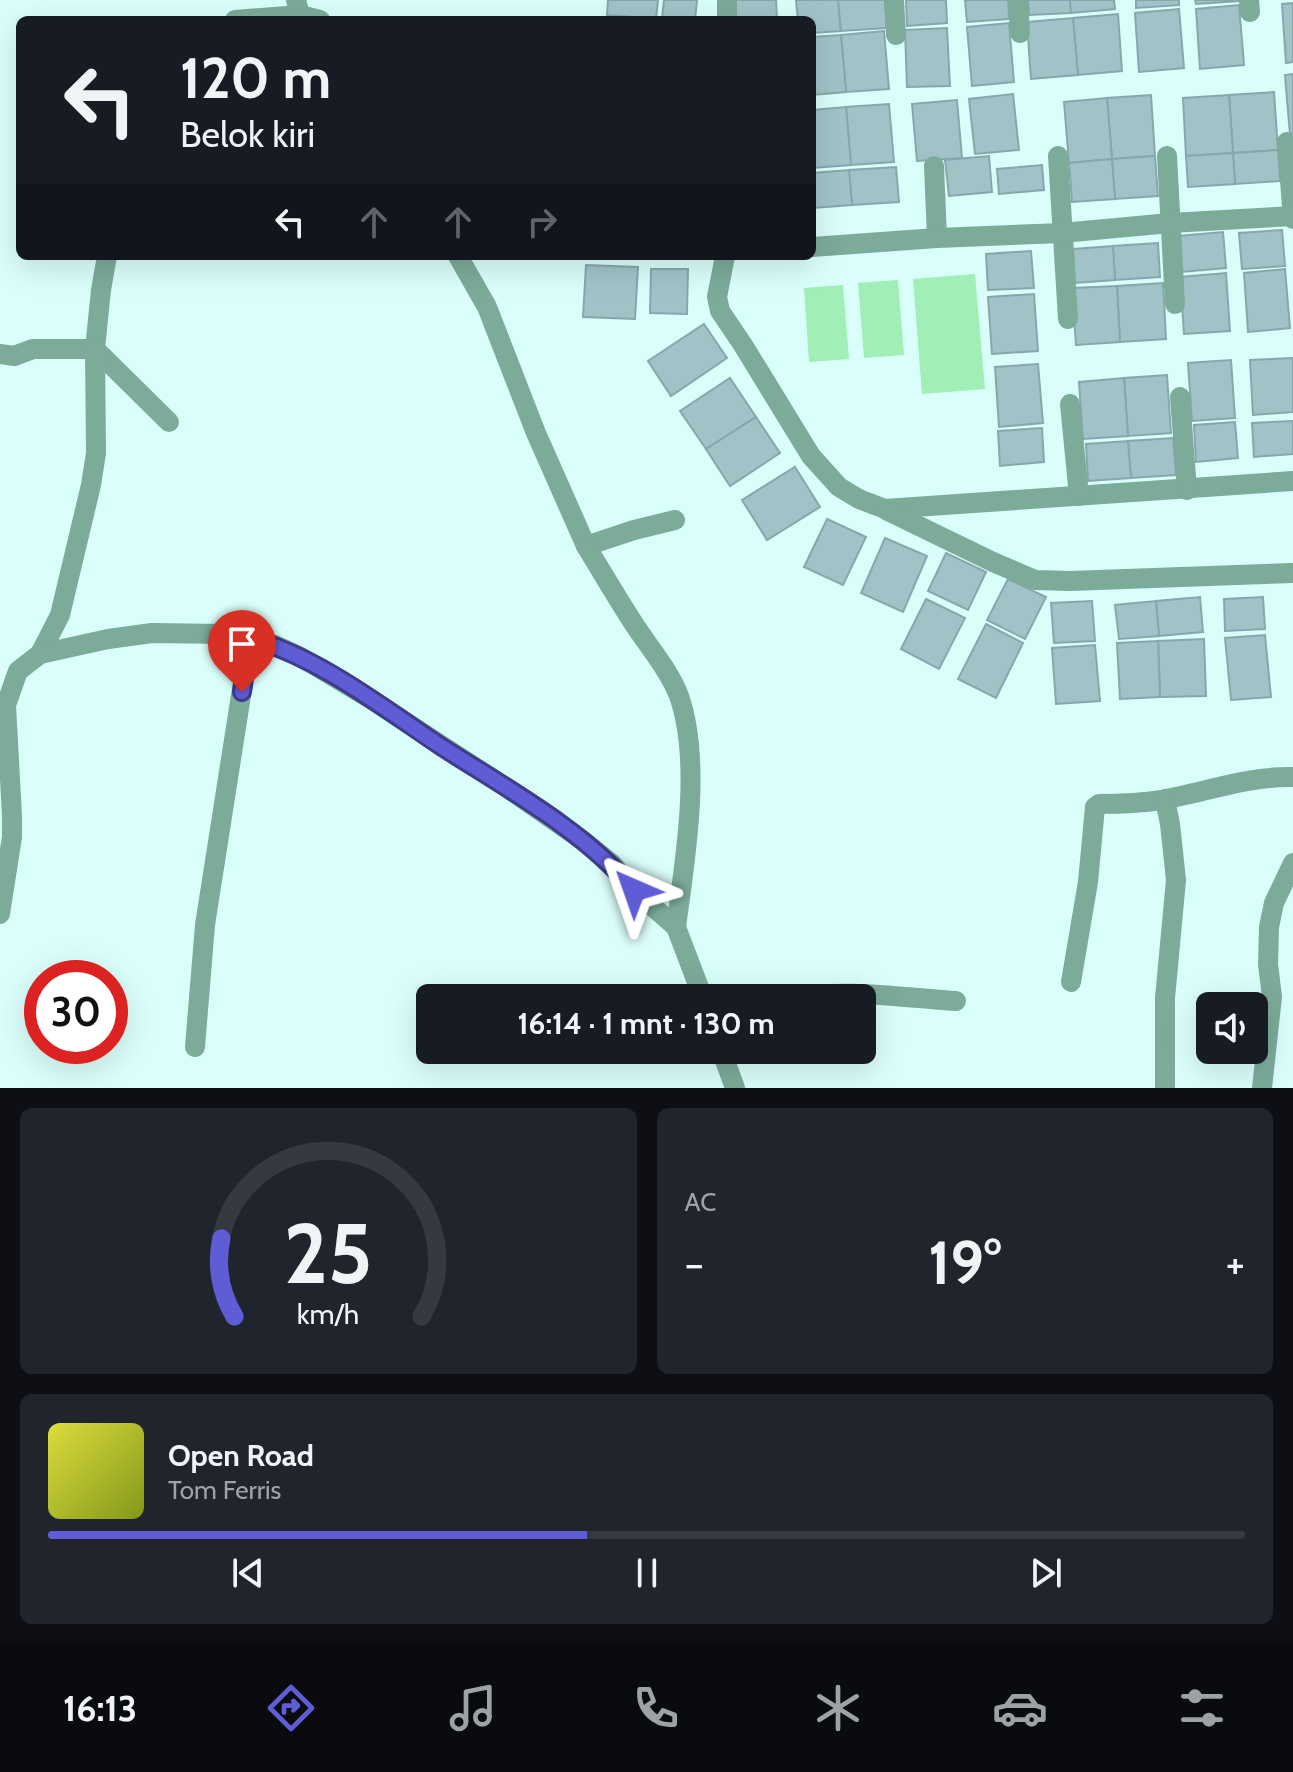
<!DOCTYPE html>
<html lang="id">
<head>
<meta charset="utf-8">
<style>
  body { margin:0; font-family:Cabin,sans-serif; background:#20242c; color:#f1f3f6; height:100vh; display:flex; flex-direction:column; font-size:30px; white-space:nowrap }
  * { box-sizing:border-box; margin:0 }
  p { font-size:26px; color:#9ea1a6 }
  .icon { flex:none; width:44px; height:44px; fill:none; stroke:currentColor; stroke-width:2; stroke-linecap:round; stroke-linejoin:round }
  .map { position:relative; height:1088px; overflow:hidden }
  .sheet { display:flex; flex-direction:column; gap:20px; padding:20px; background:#0d0f14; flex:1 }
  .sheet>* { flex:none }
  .hud { position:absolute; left:16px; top:16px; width:800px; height:244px; border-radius:12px; box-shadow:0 8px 32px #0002; background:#171b24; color:#f1f3f6; overflow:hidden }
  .buttons { position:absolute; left:1196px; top:992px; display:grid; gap:16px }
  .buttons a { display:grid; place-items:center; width:72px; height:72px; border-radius:12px; background:#171b24; box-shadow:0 8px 32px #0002; font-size:40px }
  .speed { position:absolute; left:24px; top:960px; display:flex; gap:16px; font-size:40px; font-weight:700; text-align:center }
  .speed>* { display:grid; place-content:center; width:104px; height:104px; border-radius:50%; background:#171b24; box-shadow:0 8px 32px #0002; line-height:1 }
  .speed .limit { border:12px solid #d22; background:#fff; color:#111 }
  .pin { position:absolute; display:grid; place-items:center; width:68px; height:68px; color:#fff; margin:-82px -34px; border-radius:50% 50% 50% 0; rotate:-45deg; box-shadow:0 0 8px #0007 }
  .pin .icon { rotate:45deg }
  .me { position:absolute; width:88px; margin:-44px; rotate:317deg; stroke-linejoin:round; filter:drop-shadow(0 0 6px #0008) }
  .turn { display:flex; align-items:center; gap:28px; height:168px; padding:0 32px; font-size:36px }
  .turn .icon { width:104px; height:104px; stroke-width:2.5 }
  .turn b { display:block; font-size:56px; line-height:68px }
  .lanes { display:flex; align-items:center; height:76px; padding:0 32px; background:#0003; justify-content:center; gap:40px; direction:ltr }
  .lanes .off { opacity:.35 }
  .big { font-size:60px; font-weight:700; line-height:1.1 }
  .sheet .widget { flex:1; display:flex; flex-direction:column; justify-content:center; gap:12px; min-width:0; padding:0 28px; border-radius:12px; background:#20242c }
  .sheet .dial { align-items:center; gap:0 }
  .dial svg { height:208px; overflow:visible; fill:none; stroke:#363941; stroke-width:7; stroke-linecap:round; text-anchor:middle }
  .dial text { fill:#f1f3f6; stroke:none }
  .song { display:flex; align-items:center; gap:24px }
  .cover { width:96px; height:96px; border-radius:12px; background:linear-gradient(135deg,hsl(60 70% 55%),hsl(70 70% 35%)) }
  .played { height:8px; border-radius:4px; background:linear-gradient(90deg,#5f5dd6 45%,#363941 45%) }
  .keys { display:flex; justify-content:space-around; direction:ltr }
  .heat { display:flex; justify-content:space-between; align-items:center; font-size:44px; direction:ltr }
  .sheet .tiles { flex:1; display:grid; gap:20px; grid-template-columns:1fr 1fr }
  .widget:last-child { grid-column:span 2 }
  .trip { position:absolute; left:416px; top:984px; width:460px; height:80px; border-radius:12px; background:#171b24; box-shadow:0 8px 32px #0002; font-weight:700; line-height:80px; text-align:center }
  .tabs { display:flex; height:128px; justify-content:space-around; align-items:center; background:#090b0e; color:#9ea1a6 }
  .tabs .icon { width:56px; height:56px }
  .tabs .on { color:#5f5dd6 }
  .tabs b { font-size:36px; color:#f1f3f6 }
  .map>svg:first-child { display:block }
</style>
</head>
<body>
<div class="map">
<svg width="1293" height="1088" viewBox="0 0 1293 1088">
  <rect width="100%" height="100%" fill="#dafefa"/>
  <g fill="#9fefb6">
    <polygon points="975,274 985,389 922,394 913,279"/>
    <polygon points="898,280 904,355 864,358 858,283"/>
    <polygon points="843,285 849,359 809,362 804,288"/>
  </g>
  <g fill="#a1c3c8" stroke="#86a7ac" stroke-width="2">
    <polygon points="608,0 658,0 656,19 607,15"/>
    <polygon points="664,0 697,0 695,20 662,18"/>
    <polygon points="728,0 776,0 777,20 730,20"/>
    <polygon points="796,0 838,0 841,31 812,33 812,20 798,20"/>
    <polygon points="838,0 885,0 887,28 841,31"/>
    <polygon points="906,0 946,0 947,23 907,26"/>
    <polygon points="965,0 1008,0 1009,19 967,22"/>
    <polygon points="1028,0 1070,0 1071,13 1029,15"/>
    <polygon points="1070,0 1114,0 1115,9 1071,13"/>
    <polygon points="1136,0 1179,0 1179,5 1136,8"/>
    <polygon points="1195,0 1240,0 1240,1 1196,4"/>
    <polygon points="1293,3 1293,62 1286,63 1282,4"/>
    <polygon points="1239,5 1244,65 1200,69 1196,9"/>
    <polygon points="1179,9 1184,68 1139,72 1135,13"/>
    <polygon points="1118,14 1122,71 1078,75 1073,18"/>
    <polygon points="1073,18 1078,75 1031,79 1027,22"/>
    <polygon points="1009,23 1014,82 972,86 967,27"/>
    <polygon points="947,28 950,86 907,87 905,30"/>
    <polygon points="884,31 889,89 846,92 841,35"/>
    <polygon points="841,35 846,92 812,95 812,37"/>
    <polygon points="1293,74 1293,134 1290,135 1285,75"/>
    <polygon points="1274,92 1278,150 1233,153 1229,95"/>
    <polygon points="1013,94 1019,150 975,154 969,99"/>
    <polygon points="1151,95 1155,156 1112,159 1107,98"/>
    <polygon points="1229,95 1233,153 1186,156 1183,98"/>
    <polygon points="1107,98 1112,159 1069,163 1064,102"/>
    <polygon points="957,100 962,158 917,161 912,104"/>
    <polygon points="889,104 894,162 851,165 846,107"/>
    <polygon points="846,107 851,165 812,168 812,110"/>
    <polygon points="1278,150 1280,181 1235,184 1233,153"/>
    <polygon points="1233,153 1235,184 1188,187 1186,156"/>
    <polygon points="989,156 992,192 949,196 945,160"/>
    <polygon points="1155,156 1158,196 1115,199 1112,159"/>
    <polygon points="1112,159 1115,199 1072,202 1069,163"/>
    <polygon points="1042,165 1044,190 999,194 997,169"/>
    <polygon points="896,167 899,202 852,205 849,170"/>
    <polygon points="849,170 852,205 813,208 812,173"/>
    <polygon points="1282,230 1285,266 1242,269 1239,233"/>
    <polygon points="1223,232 1226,268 1181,272 1178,236"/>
    <polygon points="1158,243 1160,277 1115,280 1113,246"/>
    <polygon points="1113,246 1115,280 1075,283 1073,249"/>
    <polygon points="1031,251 1034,288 988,290 986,254"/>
    <polygon points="586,265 638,267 635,319 583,317"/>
    <polygon points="651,269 688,269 687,314 650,313"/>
    <polygon points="1285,269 1290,328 1248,332 1244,273"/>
    <polygon points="1226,273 1230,331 1184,334 1180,277"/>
    <polygon points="1163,283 1166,339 1120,342 1117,286"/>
    <polygon points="1117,286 1120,342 1076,345 1072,288"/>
    <polygon points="1034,294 1038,351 992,354 988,297"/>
    <polygon points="704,324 727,358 671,396 648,361"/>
    <polygon points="1293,358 1293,412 1253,415 1250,360"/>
    <polygon points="1231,360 1235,418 1192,421 1188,363"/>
    <polygon points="1038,364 1043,423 999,427 995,367"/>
    <polygon points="1167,375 1171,433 1128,436 1124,378"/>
    <polygon points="730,378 756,417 706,449 680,411"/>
    <polygon points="1124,378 1128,436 1083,439 1079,382"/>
    <polygon points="756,417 780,453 730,486 706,449"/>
    <polygon points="1293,421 1293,454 1254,457 1252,423"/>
    <polygon points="1235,422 1238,458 1196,462 1194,425"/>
    <polygon points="1042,428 1044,462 1000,466 998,431"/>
    <polygon points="1173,438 1176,475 1131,478 1128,441"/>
    <polygon points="1128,441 1131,478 1088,481 1086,444"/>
    <polygon points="795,467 820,507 767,540 742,500"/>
    <polygon points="827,519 866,537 843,585 804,567"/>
    <polygon points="885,538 927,556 903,612 861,593"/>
    <polygon points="946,553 986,572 968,610 928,591"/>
    <polygon points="1008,579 1046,597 1025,639 987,620"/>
    <polygon points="1200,597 1203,632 1159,636 1156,601"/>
    <polygon points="1263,597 1265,629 1225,631 1224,599"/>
    <polygon points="926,599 965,618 939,669 901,649"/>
    <polygon points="1092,601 1095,641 1054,643 1051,603"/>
    <polygon points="1156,601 1159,636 1119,639 1115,605"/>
    <polygon points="986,624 1023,643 996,698 958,679"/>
    <polygon points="1265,635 1271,697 1231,700 1225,638"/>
    <polygon points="1204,639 1206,696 1160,697 1158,641"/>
    <polygon points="1158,641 1160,697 1120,699 1117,643"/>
    <polygon points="1095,645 1100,701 1056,704 1052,648"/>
  </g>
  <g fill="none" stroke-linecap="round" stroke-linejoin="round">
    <g stroke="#7cab9a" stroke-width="20">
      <polyline points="296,0 300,15 320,20"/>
      <polyline points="894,0 896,35"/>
      <polyline points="1018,0 1020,33"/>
      <polyline points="1249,0 1250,12"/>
      <polyline points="235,20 300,15"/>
      <polyline points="727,20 727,0"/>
      <polyline points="1287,142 1293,219"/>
      <polyline points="1058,156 1068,319"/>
      <polyline points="1167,156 1175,304"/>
      <polyline points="934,166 937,238"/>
      <polyline points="812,247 937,238 1062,233 1170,223 1293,216"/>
      <polyline points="458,256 487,307 536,433 586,546 634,530 675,520"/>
      <polyline points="725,256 717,297 720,311 743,345 811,456 839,487 859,499 885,509 1293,481"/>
      <polyline points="95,349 169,422"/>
      <polyline points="0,354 14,356 33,349 95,349 101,290 107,256"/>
      <polyline points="1180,397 1187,490"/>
      <polyline points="1070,404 1079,496"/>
      <polyline points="888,511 993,562 1035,580 1070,581 1293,573"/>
      <path d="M 586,546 C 602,572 617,598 634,624 C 649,647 669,670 679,696 C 702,762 685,860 676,927"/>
      <polyline points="40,654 60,615 91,485 96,453 95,349"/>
      <polyline points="0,914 12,837 12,816 6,705 18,671 40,654 108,639 152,633 225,634 275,645 299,656 372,700 513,792 585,842 612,864 634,890 676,927 703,998"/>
      <path d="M 1071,982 L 1088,882 L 1095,807 L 1099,804 C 1120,804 1142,803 1162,800 C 1206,792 1248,776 1293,777"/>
      <path d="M 793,998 C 846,988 903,998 956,1001"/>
      <polyline points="195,1047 205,925 250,638"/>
      <polyline points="721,1050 735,1088"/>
      <polyline points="1165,1088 1165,998 1176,880 1170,824 1165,799"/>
      <polyline points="1262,1088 1272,997 1268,964 1269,927 1274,903 1293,863"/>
    </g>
  </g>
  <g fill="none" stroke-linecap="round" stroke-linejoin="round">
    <g stroke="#3e3c8b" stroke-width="20">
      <path id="route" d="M 242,692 L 250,638 C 320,658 382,707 442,747 C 509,790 582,829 634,890"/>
    </g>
    <use href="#route" stroke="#5f5dd6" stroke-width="14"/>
  </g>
</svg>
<div class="buttons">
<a><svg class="icon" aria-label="sound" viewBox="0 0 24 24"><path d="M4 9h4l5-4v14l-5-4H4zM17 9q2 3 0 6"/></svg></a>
</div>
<div class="speed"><div class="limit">30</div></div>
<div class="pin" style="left:242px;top:692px;background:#d93025"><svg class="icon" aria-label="arrive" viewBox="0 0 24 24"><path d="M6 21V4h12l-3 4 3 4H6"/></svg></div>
<svg class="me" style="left:634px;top:890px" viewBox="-20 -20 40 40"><path d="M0-17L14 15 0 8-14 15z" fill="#5f5dd6" stroke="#fff" stroke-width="4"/></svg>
<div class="trip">16:14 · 1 mnt · 130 m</div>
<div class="hud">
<div class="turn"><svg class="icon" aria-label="left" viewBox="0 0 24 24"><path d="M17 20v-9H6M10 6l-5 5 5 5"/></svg><div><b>120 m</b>Belok kiri</div></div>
<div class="lanes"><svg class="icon" aria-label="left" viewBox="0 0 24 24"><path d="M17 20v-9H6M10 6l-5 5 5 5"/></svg><svg class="icon off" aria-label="ahead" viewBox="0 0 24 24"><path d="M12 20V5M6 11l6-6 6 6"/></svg><svg class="icon off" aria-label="ahead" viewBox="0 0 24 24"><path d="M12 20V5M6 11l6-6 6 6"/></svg><svg class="icon off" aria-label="right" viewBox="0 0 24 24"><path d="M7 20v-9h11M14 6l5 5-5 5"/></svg></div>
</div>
</div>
<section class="sheet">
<div class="tiles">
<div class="widget dial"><svg viewBox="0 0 100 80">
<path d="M14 69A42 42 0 1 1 86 69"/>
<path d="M14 69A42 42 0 0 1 9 39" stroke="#5f5dd6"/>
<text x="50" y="56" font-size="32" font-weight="700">25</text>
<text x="50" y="72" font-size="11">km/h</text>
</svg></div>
<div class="widget"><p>AC</p>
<div class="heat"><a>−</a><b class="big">19°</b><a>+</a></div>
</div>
<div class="widget">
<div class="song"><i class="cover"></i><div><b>Open Road</b><p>Tom Ferris</p></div></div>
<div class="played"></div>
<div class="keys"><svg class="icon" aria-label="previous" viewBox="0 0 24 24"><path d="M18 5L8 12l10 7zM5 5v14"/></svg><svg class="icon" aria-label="pause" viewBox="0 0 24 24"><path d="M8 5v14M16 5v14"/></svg><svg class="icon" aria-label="next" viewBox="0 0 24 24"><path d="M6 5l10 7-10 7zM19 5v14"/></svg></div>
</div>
</div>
</section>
<nav class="tabs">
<b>16:13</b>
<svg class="icon on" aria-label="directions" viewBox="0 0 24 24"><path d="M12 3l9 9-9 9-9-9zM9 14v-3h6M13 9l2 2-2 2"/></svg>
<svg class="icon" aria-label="music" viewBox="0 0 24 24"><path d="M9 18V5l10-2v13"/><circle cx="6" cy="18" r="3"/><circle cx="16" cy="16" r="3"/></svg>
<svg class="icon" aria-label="phone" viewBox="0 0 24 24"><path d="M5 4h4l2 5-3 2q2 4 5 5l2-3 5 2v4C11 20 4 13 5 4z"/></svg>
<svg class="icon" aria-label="climate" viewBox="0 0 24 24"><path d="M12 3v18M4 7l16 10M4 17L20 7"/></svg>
<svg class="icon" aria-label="car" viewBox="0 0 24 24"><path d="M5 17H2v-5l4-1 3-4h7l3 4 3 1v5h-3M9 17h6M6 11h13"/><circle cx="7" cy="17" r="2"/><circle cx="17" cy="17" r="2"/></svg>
<svg class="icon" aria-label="filters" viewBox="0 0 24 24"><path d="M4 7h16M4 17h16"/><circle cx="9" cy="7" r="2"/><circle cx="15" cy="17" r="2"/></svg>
</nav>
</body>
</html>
